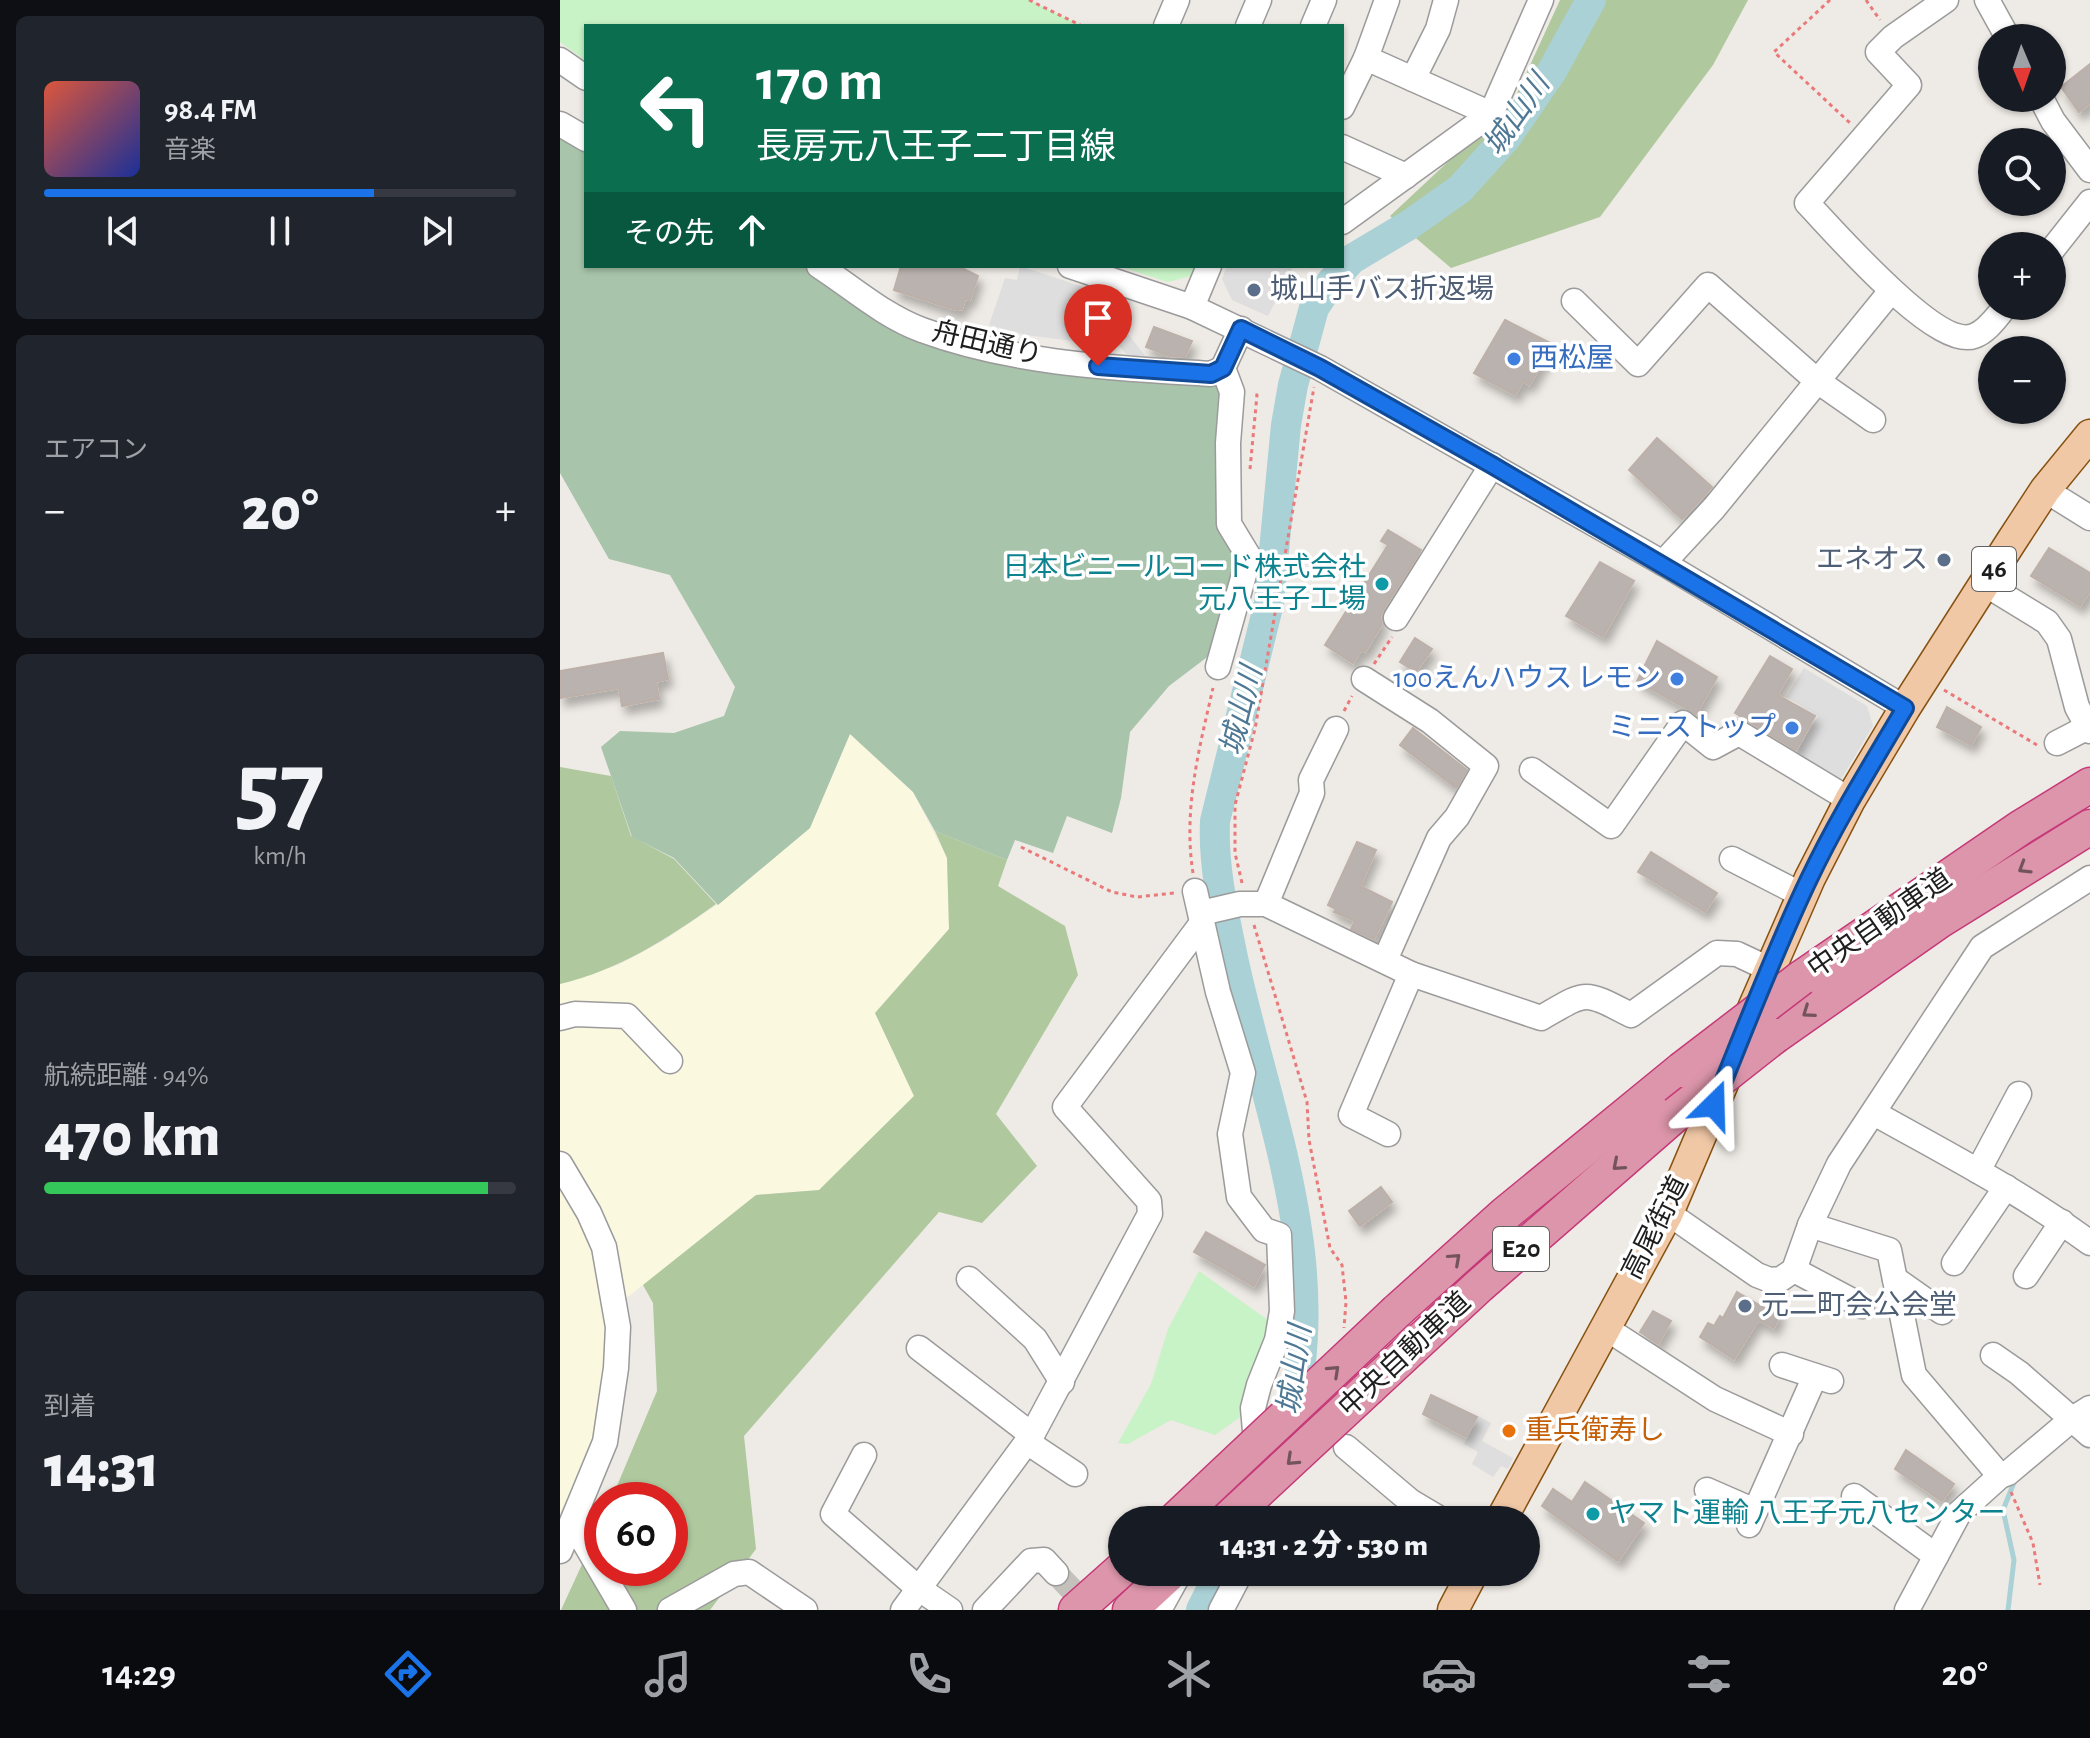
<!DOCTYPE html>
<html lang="ja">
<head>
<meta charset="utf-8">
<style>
  body { margin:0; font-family:"Alegreya Sans","Noto Sans JP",sans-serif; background:#20242c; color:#f1f3f6; height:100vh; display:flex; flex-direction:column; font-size:30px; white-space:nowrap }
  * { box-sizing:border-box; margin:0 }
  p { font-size:26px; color:#9ea1a6 }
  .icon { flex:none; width:44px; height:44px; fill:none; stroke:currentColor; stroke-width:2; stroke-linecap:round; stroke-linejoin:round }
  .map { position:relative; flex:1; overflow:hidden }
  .sheet { display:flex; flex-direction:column; gap:16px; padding:16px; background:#0d0f14; width:560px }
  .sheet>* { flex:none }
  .guide { position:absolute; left:24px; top:24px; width:760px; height:244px; border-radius:0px; box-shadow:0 2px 6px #0004; background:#0b6e4f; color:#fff; overflow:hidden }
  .needle { width:52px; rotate:178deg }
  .tools { position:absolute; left:1418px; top:24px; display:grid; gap:16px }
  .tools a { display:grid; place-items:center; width:88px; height:88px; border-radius:50%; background:#171b24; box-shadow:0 2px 6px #0004; font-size:40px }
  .speed { position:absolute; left:24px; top:1482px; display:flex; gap:16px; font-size:40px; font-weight:700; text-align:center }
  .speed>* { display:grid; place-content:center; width:104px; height:104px; border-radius:50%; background:#171b24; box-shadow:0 2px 6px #0004; line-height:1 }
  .speed .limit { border:12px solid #d22; background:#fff; color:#111 }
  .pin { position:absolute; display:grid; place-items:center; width:68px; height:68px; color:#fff; margin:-82px -34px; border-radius:50% 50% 50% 0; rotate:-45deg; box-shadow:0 0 8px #0007 }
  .pin .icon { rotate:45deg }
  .me { position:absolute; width:88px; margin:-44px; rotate:22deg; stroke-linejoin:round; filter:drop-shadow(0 0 6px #0008) }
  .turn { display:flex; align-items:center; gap:28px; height:168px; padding:0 40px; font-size:36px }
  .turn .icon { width:104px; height:104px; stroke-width:2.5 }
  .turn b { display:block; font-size:56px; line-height:68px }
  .then { display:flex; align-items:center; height:76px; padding:0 40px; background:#0003; gap:16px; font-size:30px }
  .big { font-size:60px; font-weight:800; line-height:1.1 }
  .sheet .tile { flex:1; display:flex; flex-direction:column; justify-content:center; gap:12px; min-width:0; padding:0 28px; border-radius:12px; background:#20242c }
  .sheet .dial { align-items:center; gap:0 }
  .dial b { font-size:104px; line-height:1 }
  .song { display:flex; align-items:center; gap:24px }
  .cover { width:96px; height:96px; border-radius:12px; background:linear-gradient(135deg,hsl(10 70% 55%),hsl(230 70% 35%)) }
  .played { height:8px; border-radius:4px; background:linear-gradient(90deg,#1a73e8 70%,#363941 70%) }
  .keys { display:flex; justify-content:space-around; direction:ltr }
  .heat { display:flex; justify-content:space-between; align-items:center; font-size:44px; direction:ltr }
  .charge { height:12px; border-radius:6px; background:linear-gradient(90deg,#34c759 94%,#363941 0) }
  .trip { position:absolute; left:548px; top:1506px; width:432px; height:80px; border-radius:40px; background:#171b24; box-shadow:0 2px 6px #0004; font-weight:800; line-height:80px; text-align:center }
  .tab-bar { display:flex; height:128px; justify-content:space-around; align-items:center; background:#090b0e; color:#9ea1a6 }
  .tab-bar .icon { width:56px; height:56px }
  .tab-bar .current { color:#1a73e8 }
  .tab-bar b { font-size:36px; color:#f1f3f6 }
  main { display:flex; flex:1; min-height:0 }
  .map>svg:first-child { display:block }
</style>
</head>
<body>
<main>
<section class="sheet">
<div class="tile">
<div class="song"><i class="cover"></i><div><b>98.4 FM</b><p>音楽</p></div></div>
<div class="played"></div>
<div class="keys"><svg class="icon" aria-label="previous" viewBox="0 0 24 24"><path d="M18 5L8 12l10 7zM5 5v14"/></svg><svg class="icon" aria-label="pause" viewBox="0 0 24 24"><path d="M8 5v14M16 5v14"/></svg><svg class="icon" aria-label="next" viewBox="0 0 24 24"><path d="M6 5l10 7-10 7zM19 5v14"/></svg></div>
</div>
<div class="tile"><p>エアコン</p>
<div class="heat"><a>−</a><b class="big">20°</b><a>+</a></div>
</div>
<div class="tile dial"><b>57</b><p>km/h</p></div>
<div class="tile"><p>航続距離 · 94%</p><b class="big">470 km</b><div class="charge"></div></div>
<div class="tile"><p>到着</p><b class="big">14:31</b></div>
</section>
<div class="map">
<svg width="1530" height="1610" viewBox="0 0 1530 1610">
  <defs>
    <filter id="shadow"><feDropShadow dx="4.5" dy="8" stdDeviation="4" flood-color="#0004"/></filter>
  </defs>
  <rect width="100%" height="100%" fill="#eeeae5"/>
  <polygon fill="#fbf8e0" points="290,734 353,792 387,858 389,929 315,1013 354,1096 259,1190 196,1195 59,1304 66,1342 31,1450 0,1513 0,984 58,965 103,941 158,904 250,828"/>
  <g fill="#afc89e">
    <polygon points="1000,0 1188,0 1153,65 1040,217 891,268 830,216 954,100"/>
    <path d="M 0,767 L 51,776 L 71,836 L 114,859 L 156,904 C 107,939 59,970 0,984 Z"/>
    <polygon points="375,831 447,860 438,886 505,926 518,975 436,1114 477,1166 422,1223 379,1212 184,1436 196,1549 150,1610 1,1610 42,1521 42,1568 110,1568 110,1500 51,1500 97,1391 93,1303 83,1285 196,1195 259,1190 354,1096 315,1013 389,929 387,858"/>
  </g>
  <polygon fill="#a8c4aa" points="0,124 26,139 26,266 259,266 361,330 667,379 685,560 667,642 609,686 570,732 561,798 552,833 507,816 493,853 455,840 447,860 375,831 353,792 290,734 250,828 158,905 114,858 72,837 41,747 60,731 114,733 164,716 175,687 110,575 49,559 0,473"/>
  <g fill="#c8f3c6">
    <polygon points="0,0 469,0 522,26 26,26 26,61 0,42"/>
    <polygon points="558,266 635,266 631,276 608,282"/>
    <polygon points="639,1271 719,1328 693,1408 655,1435 611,1420 568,1444 558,1443 591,1384 608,1329"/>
  </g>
  <g fill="#dedede">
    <polygon points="460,266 571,303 562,326 596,370 580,370 560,347 466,335 429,325 445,278 457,280"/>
    <polygon points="667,266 730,266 733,267 708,316 672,300 662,279"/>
    <polygon points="1244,668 1307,706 1313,726 1274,791 1230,764 1258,716 1226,697"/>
    <polygon points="918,1416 931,1423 922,1441 953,1458 948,1469 941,1466 933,1477 912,1464 918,1452 904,1444"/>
  </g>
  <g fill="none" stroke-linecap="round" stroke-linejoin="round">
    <polyline stroke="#aad1d6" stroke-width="5" points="1448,1610 1454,1560 1443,1510 1455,1480"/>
    <g stroke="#aad1d6" stroke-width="30">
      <path d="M 702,1484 C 712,1465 723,1444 729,1423 C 774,1265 704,1106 672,953 C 663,909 653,866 655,821 L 709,603 L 726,425 L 733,385 L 754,308 L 771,282 L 792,259 L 849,225 L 900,189 L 946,138 L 992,71 L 1031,0"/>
      <polyline points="641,1610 660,1572"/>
    </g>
  </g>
  <g fill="#bab2ae" stroke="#bdb0a9" stroke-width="2" filter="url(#shadow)">
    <polygon points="1530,64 1530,103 1519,112 1501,87"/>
    <polygon points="341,266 398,266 418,276 410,300 405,299 402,309 396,310 334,290"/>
    <polygon points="945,320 994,345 969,385 963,381 955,395 914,373"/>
    <polygon points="594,327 632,341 625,357 609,356 586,347"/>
    <polygon points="1097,438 1152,487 1122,519 1069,470"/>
    <polygon points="828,530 861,550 823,610 820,617 822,624 805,652 801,650 793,663 765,645 828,545 821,541"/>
    <polygon points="1489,548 1530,573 1530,591 1520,606 1471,576"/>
    <polygon points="1040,562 1074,581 1043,637 1006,616"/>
    <polygon points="855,638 872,649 856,672 840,662"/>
    <polygon points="1097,641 1157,677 1136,714 1077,681"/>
    <polygon points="103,653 108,679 96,682 99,699 62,706 59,688 0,698 0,671"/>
    <polygon points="1210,656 1232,669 1217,695 1255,716 1236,750 1175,713"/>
    <polygon points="1387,707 1421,727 1411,745 1377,727"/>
    <polygon points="853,728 907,770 896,788 840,745"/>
    <polygon points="797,842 816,850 800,886 832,902 814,939 791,929 795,921 774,912 776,909 768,905"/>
    <polygon points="1091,852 1157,893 1145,912 1078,872"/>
    <polygon points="821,1187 832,1202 800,1226 789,1211"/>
    <polygon points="646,1232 705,1265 694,1286 634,1252"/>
    <polygon points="1177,1292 1208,1310 1210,1306 1221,1312 1214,1328 1198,1320 1174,1359 1140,1337 1148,1323 1154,1326 1160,1316 1163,1318"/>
    <polygon points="1093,1311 1111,1321 1098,1344 1080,1332"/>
    <polygon points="871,1395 917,1417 906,1437 863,1414"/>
    <polygon points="1346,1450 1394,1484 1382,1501 1335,1469"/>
    <polygon points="1025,1482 1084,1523 1058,1561 982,1506 993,1489 1012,1502"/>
  </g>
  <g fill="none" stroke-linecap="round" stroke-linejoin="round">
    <polyline stroke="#c4c1bd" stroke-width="24" stroke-dasharray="24 12" stroke-linecap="butt" points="496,1573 531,1610"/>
    <g stroke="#9b9b9b" stroke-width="27">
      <g id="minor">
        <path d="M 1386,0 L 1333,37 L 1318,52 L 1349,85 L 1247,203 C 1274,231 1376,350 1414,336 C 1428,331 1437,316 1446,306"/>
        <polyline points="1427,0 1448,38"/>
        <polyline points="606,26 617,0"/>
        <polyline points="688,26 699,0"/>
        <polyline points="753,26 764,0"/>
        <polyline points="806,58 931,114"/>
        <polyline points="0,60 26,78"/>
        <polyline points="853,79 878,29 886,0"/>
        <polyline points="1481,98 1493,121 1530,170"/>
        <polyline points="782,107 806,58 827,0"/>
        <polyline points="0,124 26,139"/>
        <polyline points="782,147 846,176"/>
        <polyline points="782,222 931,114 981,0"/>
        <polyline points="1492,250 1530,202"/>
        <path d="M 259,266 C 293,288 324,316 362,330 C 455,364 554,368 651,374 L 663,368 L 681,329"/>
        <polyline points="510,266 632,307 760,368 1103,563 1345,708"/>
        <polyline points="1014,301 1078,364 1148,285 1256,380 1313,420"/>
        <polyline points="632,307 649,266"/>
        <polyline points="1485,490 1530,518"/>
        <polyline points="1103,563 1154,508 1331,291"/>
        <polyline points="1425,584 1487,622 1499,639 1517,707 1530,731"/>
        <polyline points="836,618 932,465"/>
        <polyline points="658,667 689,557 669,524 668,443 672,392 663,368"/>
        <polyline points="804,679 870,721 926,766 897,817 879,838 825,960"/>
        <polyline points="1497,743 1530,726"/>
        <polyline points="972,770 1051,826 1123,723 1153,747 1179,733 1290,800"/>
        <polyline points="1172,859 1242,895"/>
        <polyline points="635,891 658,992 683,1073 670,1134 679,1197 704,1230 719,1235 722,1311 717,1340 699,1385 693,1408 697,1454 688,1474 647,1520"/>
        <polyline points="706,904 752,793 751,780 776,729"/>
        <path d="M 641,913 L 680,904 L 706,904 L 851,974 L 981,1018 C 1028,991 1022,990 1071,1015 L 1157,953 L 1177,954 L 1209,969"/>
        <polyline points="0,1018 15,1014 67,1016 110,1061"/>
        <path d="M 1314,1113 C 1387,1154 1463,1193 1530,1243"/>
        <polyline points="828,1134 791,1115 851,974"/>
        <polyline points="0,1164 29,1213 44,1247 58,1327 56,1368 45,1442 0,1551"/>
        <polyline points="1418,1171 1459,1094"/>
        <polyline points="1108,1213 1197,1275 1210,1280 1221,1279 1234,1270 1250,1225 1279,1164 1422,947 1530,878"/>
        <polyline points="1250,1225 1329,1250 1354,1375 1440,1476"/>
        <polyline points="1394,1263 1446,1187"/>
        <polyline points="1234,1270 1302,1306"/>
        <polyline points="1466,1276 1502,1222"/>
        <polyline points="409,1279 475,1339 502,1382"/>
        <polyline points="1335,1279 1382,1312"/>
        <polyline points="1044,1327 1155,1399 1231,1434"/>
        <polyline points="359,1348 472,1435"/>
        <polyline points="1433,1355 1459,1373 1530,1435"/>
        <polyline points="1222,1365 1271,1381"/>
        <polyline points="467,1442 515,1474"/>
        <polyline points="786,1447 850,1501 882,1520"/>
        <polyline points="304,1455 273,1514 358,1588 390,1610"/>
        <polyline points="1147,1490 1195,1511"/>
        <polyline points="1294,1496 1376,1556"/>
        <polyline points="13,1523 64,1610"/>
        <polyline points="1189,1525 1255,1376"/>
        <polyline points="110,1610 174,1574 189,1572 245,1610"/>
        <polyline points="343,1610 472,1435 590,1214 589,1201 505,1107 642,923"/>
        <polyline points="425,1610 471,1561 484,1560 496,1573"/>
        <polyline points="599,1610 619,1574"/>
        <polyline points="661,1610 681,1572"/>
        <polyline points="1347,1610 1399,1513 1440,1476 1448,1473 1511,1420 1530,1408"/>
      </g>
    </g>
    <g stroke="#875211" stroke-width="33">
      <g id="major">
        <polyline points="1187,1022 1250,878 1290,800 1345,708 1451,542 1485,490 1530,435"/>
        <polyline points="941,1520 1108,1213 1170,1067"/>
        <polyline points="893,1610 913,1572"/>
      </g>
    </g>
    <g stroke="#c63878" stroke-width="37">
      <g id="highway">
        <polyline points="1241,978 1460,828 1530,785"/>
        <polyline points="1215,1036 1379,921 1530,827"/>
        <polyline points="837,1311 945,1214 1121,1070"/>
        <polyline points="809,1388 919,1286 1116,1114"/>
        <polyline points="516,1610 562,1569"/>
        <polyline points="570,1610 611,1572"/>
      </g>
    </g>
    <g stroke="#ea797a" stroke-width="3" stroke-dasharray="4 4" stroke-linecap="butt">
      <polyline points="469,0 522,26"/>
      <polyline points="1270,0 1214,52 1290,123"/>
      <polyline points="1306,0 1320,20"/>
      <polyline points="690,469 697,395 692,394"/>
      <polyline points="814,664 832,637"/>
      <polyline points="1384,690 1477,745"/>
      <polyline points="784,711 792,696"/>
      <polyline points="461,847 552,892 577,897 614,893"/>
      <path d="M 633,873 C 623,810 639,749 653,688"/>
      <polyline points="682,883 675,853 675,805 695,729 754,387"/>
      <polyline points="694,925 747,1102 749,1140 770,1248 782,1265 786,1302 784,1328"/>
      <polyline points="1451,1492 1473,1543 1480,1585"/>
    </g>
    <use href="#minor" stroke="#fff" stroke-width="24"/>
    <use href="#major" stroke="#f1c8a6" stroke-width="30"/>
    <use href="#highway" stroke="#dc95aa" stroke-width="34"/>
    <g stroke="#c63878" stroke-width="37" stroke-linecap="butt">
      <g id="highway-bridge">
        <polyline points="1121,1070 1241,978"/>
        <polyline points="1116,1114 1215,1036"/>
        <polyline points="615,1520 837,1311"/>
        <polyline points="667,1520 809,1388"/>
      </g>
    </g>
    <use href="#highway-bridge" stroke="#dc95aa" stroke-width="34"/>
  </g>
  <defs><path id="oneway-chevron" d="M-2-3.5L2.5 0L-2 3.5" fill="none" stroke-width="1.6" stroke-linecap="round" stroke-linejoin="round" transform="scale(2)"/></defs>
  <g stroke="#73545d">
    <use href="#oneway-chevron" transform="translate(1464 868) rotate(148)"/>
    <use href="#oneway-chevron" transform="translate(1248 1012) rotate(145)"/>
    <use href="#oneway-chevron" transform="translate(1058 1165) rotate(139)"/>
    <use href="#oneway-chevron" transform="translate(895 1259) rotate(-42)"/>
    <use href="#oneway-chevron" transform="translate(774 1371) rotate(-43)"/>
    <use href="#oneway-chevron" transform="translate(732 1460) rotate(137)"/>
  </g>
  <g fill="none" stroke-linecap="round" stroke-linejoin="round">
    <g stroke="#114b97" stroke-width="20">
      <path id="route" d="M 538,366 L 651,374 L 663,368 L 681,329 L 760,368 L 932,465 L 1345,708 C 1312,764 1277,820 1249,879 C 1214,952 1185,1029 1154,1105"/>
    </g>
    <use href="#route" stroke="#1a73e8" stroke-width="14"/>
  </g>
  <g fill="#5c6f8a" stroke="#fff" stroke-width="3">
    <circle cx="694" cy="290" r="8"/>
    <circle cx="1384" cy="560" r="8"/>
    <circle cx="1185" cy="1306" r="8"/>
  </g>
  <g fill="#3f7fe0" stroke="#fff" stroke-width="3">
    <circle cx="954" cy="359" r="8"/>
    <circle cx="1117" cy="679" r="8"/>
    <circle cx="1232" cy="728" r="8"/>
  </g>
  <g fill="#0f9aa8" stroke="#fff" stroke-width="3">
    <circle cx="822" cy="584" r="8"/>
    <circle cx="1033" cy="1514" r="8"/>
  </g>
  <circle fill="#e8710a" stroke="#fff" stroke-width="3" cx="949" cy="1431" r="8"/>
  <g text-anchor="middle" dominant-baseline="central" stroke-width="7" stroke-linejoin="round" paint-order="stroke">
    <g fill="#fff" stroke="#626262" stroke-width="2">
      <rect x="1412" y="547" width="44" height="44" rx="6"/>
      <rect x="933" y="1227" width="56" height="44" rx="6"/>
    </g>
    <g font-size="26" font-weight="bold" fill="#1e1e1e">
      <text x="1434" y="569">46</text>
      <text x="961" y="1249">E20</text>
    </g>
    <g font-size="28" fill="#4e5e75" stroke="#fff" text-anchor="start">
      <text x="710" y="290">城山手バス折返場</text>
      <text x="1368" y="560" text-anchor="end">エネオス</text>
      <text x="1201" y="1306">元二町会公会堂</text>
    </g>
    <g font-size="28" fill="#1e1e1e" stroke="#fff">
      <text transform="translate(427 344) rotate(13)">舟田通り</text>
      <text transform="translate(1320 924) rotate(-35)">中央自動車道</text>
      <text transform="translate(1096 1228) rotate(-63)">高尾街道</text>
      <text transform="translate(845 1355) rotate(-43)">中央自動車道</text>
    </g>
    <g font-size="28" fill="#366cbe" stroke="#fff" text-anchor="end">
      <text x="970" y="359" text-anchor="start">西松屋</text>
      <text x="1101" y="679">100えんハウス レモン</text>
      <text x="1216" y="728">ミニストップ</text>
    </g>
    <g font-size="28" fill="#0d838f" stroke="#fff" text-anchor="end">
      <text x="806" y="568">日本ビニールコード株式会社<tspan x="806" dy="32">元八王子工場</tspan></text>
      <text x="1049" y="1514" text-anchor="start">ヤマト運輸 八王子元八センター</text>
    </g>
    <g font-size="28" fill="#c56008" stroke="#fff" text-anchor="start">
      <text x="965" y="1431">重兵衛寿し</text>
    </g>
    <g font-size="30" font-style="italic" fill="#4e7894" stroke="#fff">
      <text transform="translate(957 115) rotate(-55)">城山川</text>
      <text transform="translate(682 711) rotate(-76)">城山川</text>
      <text transform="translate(735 1370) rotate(-82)">城山川</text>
    </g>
  </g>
</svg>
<div class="tools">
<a><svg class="needle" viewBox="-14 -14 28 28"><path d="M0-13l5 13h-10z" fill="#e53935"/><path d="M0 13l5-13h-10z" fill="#9ea1a6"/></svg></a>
<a><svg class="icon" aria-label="search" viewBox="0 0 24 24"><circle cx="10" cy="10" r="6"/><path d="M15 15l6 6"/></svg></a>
<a>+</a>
<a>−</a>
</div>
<div class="speed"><div class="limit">60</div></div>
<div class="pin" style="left:538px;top:366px;background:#d93025"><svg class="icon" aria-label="arrive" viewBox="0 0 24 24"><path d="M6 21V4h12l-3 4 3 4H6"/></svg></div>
<svg class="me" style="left:1154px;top:1105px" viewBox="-20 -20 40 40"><path d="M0-17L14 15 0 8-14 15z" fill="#1a73e8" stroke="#fff" stroke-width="4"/></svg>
<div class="trip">14:31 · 2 分 · 530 m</div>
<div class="guide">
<div class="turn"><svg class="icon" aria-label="left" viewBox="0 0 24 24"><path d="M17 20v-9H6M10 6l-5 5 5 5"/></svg><div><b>170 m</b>長房元八王子二丁目線</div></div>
<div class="then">その先<svg class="icon" aria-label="ahead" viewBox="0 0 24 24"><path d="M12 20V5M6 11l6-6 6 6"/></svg></div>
</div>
</div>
</main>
<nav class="tab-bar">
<b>14:29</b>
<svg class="icon current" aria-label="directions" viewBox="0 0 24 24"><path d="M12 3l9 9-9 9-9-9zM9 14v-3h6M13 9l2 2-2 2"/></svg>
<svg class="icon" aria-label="music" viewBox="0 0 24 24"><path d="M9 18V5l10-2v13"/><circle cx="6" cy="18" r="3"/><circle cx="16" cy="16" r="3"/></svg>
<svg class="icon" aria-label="phone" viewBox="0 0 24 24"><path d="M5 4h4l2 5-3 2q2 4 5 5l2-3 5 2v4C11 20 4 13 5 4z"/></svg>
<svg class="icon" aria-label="climate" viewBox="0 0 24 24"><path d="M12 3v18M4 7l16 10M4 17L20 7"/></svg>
<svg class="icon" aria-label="car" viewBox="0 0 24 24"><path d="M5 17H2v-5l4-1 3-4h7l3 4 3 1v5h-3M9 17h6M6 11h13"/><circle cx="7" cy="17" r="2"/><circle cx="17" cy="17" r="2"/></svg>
<svg class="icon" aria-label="filters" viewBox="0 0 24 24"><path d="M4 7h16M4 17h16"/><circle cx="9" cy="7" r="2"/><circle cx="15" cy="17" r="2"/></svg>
<b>20°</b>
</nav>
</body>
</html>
